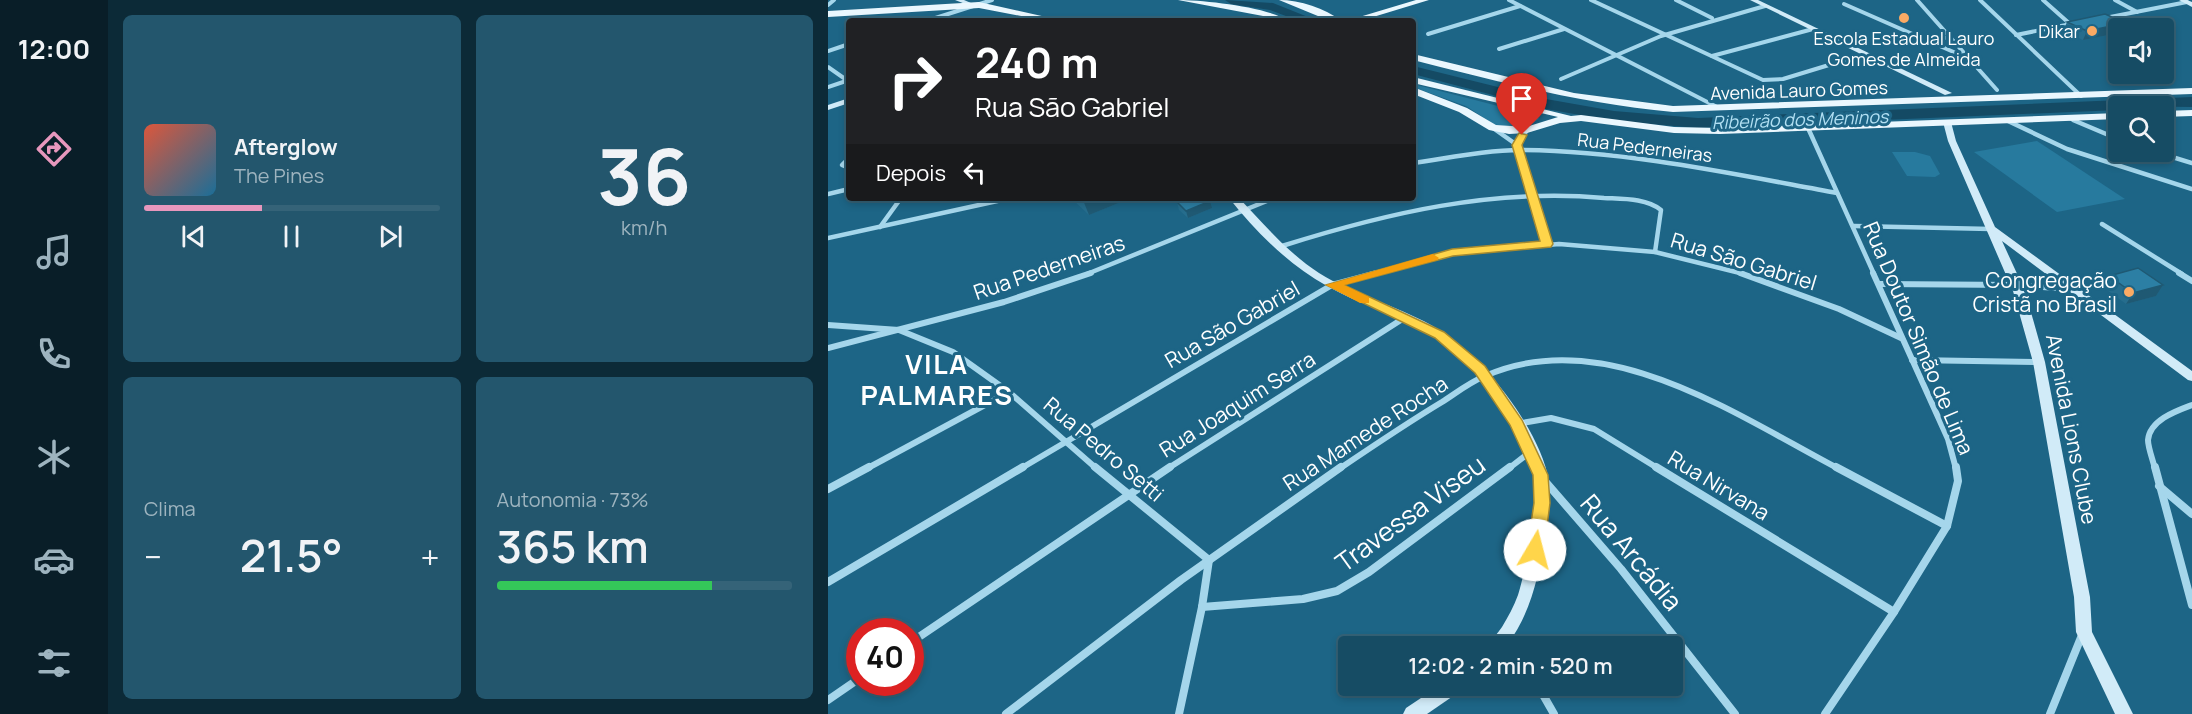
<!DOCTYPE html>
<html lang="pt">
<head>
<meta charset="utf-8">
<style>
  body { margin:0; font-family:Manrope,sans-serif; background:#23566d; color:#f1f3f6; height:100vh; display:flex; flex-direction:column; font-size:22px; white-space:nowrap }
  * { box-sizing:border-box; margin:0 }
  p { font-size:20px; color:#9eb4bf }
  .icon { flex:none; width:33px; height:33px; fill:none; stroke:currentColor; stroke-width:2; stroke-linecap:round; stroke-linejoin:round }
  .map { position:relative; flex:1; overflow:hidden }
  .details { display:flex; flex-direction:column; gap:15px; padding:15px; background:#0c2a37; width:720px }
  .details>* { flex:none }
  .guide { position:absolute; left:18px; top:18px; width:570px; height:183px; border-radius:6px; box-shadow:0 3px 9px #0003,0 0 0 2px #356378; background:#202124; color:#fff; overflow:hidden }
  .tools { position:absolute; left:1280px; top:18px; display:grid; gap:12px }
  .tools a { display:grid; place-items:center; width:66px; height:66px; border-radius:6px; background:#164c64; box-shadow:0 3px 9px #0003,0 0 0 2px #356378; font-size:30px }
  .speed { position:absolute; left:18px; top:618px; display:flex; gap:12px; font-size:30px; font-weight:700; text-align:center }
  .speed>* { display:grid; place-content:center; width:78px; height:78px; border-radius:50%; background:#164c64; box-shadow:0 3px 9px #0003,0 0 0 2px #356378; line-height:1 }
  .speed .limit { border:9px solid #d22; background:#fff; color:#111 }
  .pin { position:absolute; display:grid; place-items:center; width:51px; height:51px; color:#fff; margin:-62px -26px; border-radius:50% 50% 50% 0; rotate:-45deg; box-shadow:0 0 6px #0007 }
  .pin .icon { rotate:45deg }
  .me { position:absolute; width:66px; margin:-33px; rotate:8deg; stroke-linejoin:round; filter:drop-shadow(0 0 4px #0008) }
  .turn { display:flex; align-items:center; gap:21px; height:126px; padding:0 30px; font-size:27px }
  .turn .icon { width:78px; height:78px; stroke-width:2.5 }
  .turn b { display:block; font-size:42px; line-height:51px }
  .then { display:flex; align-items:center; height:57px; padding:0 30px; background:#0003; gap:12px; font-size:22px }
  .big { font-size:45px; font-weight:600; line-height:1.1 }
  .details .tile { flex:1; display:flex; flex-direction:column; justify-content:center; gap:9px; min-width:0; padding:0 21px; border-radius:9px; background:#23566d }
  .details .dial { align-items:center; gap:0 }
  .dial b { font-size:78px; line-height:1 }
  .song { display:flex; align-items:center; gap:18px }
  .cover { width:72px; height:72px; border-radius:9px; background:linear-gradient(135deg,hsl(10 70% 55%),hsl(200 70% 35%)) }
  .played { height:6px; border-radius:3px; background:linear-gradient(90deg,#e797bd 40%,#356378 40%) }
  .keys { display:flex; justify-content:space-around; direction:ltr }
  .heat { display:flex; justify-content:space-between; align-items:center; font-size:33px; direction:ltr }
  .charge { height:9px; border-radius:4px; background:linear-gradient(90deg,#34c759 73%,#356378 0) }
  .details .tiles { flex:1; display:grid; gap:15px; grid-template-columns:repeat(2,1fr) }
  .trip { position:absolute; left:510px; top:636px; width:345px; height:60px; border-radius:6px; background:#164c64; box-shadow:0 3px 9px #0003,0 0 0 2px #356378; font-weight:600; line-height:60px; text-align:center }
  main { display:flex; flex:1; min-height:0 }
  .tabs { display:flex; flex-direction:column; width:108px; justify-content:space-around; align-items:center; background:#091e28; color:#9eb4bf }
  .tabs .icon { width:42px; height:42px }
  .tabs .on { color:#e797bd }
  .tabs b { font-size:27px; color:#f1f3f6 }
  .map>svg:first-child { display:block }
</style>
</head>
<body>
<main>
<nav class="tabs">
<b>12:00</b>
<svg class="icon on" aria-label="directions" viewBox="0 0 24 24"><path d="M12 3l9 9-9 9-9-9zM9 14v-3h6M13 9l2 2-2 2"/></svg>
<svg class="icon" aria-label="music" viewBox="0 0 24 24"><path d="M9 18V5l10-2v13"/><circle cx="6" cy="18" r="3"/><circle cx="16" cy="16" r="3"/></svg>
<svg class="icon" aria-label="phone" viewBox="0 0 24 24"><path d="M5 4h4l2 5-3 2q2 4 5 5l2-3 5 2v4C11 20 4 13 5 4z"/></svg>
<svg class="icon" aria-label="climate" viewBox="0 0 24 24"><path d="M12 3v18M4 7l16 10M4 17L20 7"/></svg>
<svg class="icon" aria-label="car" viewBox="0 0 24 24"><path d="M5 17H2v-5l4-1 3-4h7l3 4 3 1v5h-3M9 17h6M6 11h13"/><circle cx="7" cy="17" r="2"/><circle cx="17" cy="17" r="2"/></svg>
<svg class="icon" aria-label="filters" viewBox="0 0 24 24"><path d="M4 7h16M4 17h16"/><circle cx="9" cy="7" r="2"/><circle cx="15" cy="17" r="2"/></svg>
</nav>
<section class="details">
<div class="tiles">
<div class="tile">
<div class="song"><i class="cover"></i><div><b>Afterglow</b><p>The Pines</p></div></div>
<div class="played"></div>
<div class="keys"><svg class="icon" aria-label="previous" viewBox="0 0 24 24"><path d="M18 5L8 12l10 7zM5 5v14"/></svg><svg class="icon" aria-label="pause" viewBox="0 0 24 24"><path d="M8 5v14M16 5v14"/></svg><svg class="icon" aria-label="next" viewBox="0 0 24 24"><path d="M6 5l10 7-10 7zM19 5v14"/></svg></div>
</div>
<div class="tile dial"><b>36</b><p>km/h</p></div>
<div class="tile"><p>Clima</p>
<div class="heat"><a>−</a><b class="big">21.5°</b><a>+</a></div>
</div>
<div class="tile"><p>Autonomia · 73%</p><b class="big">365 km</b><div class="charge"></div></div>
</div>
</section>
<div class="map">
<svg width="1364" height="714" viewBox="0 0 1364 714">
  <rect width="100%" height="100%" fill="#1d6586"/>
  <g fill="#277a9e">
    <polygon points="585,84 709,116 711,119 697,128 667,125 638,106 585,87"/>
    <polygon points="1209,141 1297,199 1229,212 1146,152"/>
    <polygon points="1064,152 1087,152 1102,156 1112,174 1107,177 1079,176"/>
  </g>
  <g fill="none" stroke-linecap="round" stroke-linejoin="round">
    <g fill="#144a64" fill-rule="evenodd">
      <polygon points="397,0 445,3 490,21 471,21 442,10 403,4"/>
      <polygon points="585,66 718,99 786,111 870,118 1364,97 1364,107 1290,106 1290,110 870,128 786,121 718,109 585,74"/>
    </g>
    <g stroke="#a5d6eb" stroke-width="4">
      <polyline points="681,0 891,108"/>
      <polyline points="763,0 935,80 955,79 1037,54"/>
      <polyline points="848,0 884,18"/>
      <polyline points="1089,0 1169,90"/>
      <polyline points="1152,0 1253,96"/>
      <polyline points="1215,0 1242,24"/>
      <polyline points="1287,0 1309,12"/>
      <polyline points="1016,4 1137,57"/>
      <polyline points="0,5 6,0"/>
      <polyline points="1277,18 1359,2"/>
      <polyline points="98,21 164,0"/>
      <polyline points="600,34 692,6"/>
      <polyline points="1188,35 1243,24"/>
      <polyline points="1100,40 1123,37"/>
      <polyline points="671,49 736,29"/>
      <polyline points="0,51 21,44"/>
      <polyline points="884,56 985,29"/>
      <polyline points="0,67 20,81"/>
      <polyline points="733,79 833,36 937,6"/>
      <polyline points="0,87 21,80"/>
      <polyline points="1241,118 1249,121"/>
    </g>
    <g stroke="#a5d6eb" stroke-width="4.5">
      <polyline points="1245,120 1290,139"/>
      <polyline points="1180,121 1239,149 1364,189"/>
      <polyline points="665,128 689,145 719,244"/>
      <polyline points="980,128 1046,274"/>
      <polyline points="689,145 699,130"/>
      <polyline points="1328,152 1364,163"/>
      <polyline points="21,158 14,165 21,168"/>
      <path d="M 585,163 C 621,158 657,150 693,150 C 800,151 905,174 1009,193"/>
      <polyline points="0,194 21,189"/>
      <polyline points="1274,224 1354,274"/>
      <polyline points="1026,226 1163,229"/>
      <polyline points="52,227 73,198"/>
      <polyline points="0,238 183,198"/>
      <path d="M 454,246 C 559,213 665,188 776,198 C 794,199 818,198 833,210 L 827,252"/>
      <polyline points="259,274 446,198"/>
      <polyline points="543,274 624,253 731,244 827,252 916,274"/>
    </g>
    <g stroke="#a5d6eb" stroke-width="6">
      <polyline points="912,273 1011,309 1073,338"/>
      <polyline points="1045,273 1120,439 1128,469"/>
      <polyline points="1351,273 1364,281"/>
      <polyline points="1052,284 1188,285 1242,289"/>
      <polyline points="0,325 71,330 125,352 181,392 269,469"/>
      <polyline points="0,348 176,302 263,273"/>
      <polyline points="1084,360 1211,362"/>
      <polyline points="688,424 723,418 766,429 831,469"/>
      <polyline points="38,469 181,392"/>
      <polyline points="192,469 504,285 549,273"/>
      <polyline points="339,469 576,318"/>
      <path d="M 511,469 C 545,446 579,423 614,402 C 628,393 642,382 657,376 C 777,323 908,415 1011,469"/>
      <polyline points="680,469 702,452"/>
      <path d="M 1327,469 C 1325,460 1320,448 1320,440 C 1322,420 1348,411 1364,405"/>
    </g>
    <g stroke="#a5d6eb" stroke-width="8">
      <polyline points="267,467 381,560 374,607 351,714"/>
      <polyline points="828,467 1066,612"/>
      <polyline points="1008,467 1119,526"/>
      <polyline points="1327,467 1364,605"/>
      <polyline points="716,480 793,569 907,714"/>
      <polyline points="1331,486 1364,514"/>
      <polyline points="0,489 41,467"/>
      <polyline points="0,582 195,467"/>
      <polyline points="374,607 475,599 509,591 541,572 682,467"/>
      <polyline points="680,634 687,646"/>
      <polyline points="82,643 342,467"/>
      <polyline points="710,686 726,714"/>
      <polyline points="0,700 32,678"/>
      <polyline points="178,714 353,580 513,467"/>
      <polyline points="997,714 1066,612 1119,526 1130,481 1128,467"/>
      <polyline points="1222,714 1254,635"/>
    </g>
    <g fill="#d1ebf8" fill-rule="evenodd">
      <polygon points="127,0 136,0 150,6 145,7"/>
      <polygon points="922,0 930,0 1124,93 1117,95"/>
      <polygon points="1351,0 1359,0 1364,2 1364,7"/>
      <polygon points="21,98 21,103 0,110 0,105"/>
      <polygon points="1116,120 1123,122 1128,141 1167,227 1364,371 1364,381 1360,380 1174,241 1197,291 1217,362 1262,597 1264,632 1305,714 1287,714 1248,632 1246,597 1205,362 1185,291 1120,141 1115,122"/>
      <path d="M 401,198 L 411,198 C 436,224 460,253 491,273 C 526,295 567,305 603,325 C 651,351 711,426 721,481 C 724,499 719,518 717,536 C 711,575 703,614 678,646 L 661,646 C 664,639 669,634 674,627 C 680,617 686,606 690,595 C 698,569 710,509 707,483 C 699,428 641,355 594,329 C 563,313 529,303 499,286 C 461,265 428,232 401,198 Z"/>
      <polygon points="611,686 633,686 631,692 599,714 575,714 578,708"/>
    </g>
    <g fill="#eaf7fe" fill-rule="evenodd">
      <path d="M 350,0 C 375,0 441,7 460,21 L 448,21 L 435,16 Z"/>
      <path d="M 451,0 C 472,0 497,8 513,21 L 502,21 Z"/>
      <polygon points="588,0 601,0 532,21 518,21"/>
      <polygon points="151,2 236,21 219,21 151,8 0,17 0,11"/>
      <path d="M 585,54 L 746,93 L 845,106 L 1364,88 L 1364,94 L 845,112 C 756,104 671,82 585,60 Z"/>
      <polygon points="585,77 743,116 753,115 846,127 892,128 1290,113 1290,119 892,134 846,133 753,121 732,123 699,133 681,134 661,130 631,112 585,94 585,87 639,108 668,125 698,127 730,117 585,83"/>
      <polygon points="1364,110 1364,116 1335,117 1335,111"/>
    </g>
  </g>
  <g fill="#266d8d">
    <polygon points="1239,22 1298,23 1296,28 1290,28 1290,33 1255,40 1235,31"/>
    <polygon points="243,198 291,198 293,202 261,215"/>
    <polygon points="349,202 384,208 360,218 351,210"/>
    <polygon points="1281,276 1335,285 1328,296 1298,304 1275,287"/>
  </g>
  <g fill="#1f5973">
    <polygon points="1298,23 1296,28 1290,28 1290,33 1255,40 1259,31"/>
    <polygon points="261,198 291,198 293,202 261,215 255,200"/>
    <polygon points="382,201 384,208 360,218 358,211"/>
    <polygon points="1335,285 1328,296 1298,304 1305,293"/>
  </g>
  <g fill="#2c7fa4" stroke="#1f5973" stroke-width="1.5">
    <polygon points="1277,14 1298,23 1259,31 1239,22"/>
    <polygon points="360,198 378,198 382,201 358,211 349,202"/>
    <polygon points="1310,268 1335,285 1305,293 1281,276"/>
  </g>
  <polygon fill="#ffd54a" stroke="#a68a30" stroke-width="1.5" points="691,133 699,135 694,145 725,244 723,247 625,256 516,285 616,332 657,366 694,420 720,475 722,503 716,550 713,555 701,555 699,550 706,503 705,475 682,425 647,373 607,338 498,285 624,249 712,241 684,145"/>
  <polygon fill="#f59e0b" points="605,254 611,258 609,260 516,285 541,297 541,303 532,303 498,285"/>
  <g fill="#faaa64" stroke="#1d6586" stroke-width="2">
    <circle cx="1076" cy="18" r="6"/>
    <circle cx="1264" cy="31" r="6"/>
    <circle cx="1301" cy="292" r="6"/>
  </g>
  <g text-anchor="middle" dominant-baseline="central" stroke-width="6" stroke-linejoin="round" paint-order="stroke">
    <g font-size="18" fill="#fff" stroke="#1d6586" text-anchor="end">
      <text x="1252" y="31">Dikar</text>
      <text x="1076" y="38" text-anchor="middle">Escola Estadual Lauro<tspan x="1076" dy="21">Gomes de Almeida</tspan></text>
    </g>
    <g font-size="18" fill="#fff" stroke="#1d6586">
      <text transform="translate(971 90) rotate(-2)">Avenida Lauro Gomes</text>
      <text transform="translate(817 147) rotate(7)">Rua Pederneiras</text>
    </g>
    <g font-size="18" font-style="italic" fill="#b1dff2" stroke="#1d6586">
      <text transform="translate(972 119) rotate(-2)">Ribeirão dos Meninos</text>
    </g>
    <g font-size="21" fill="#fff" stroke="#1d6586">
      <text transform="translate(916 261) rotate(17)">Rua São Gabriel</text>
      <text transform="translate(221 267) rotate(-19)">Rua Pederneiras</text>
      <text transform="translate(404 324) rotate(-30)">Rua São Gabriel</text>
      <text transform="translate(1091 338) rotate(67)">Rua Doutor Simão de Lima</text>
      <text transform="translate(409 404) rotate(-32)">Rua Joaquim Serra</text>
      <text transform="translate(1244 429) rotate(79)">Avenida Lions Clube</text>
      <text transform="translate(537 433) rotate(-33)">Rua Mamede Rocha</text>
      <text transform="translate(276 449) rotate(40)">Rua Pedro Setti</text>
      <text transform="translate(891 485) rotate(31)">Rua Nirvana</text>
    </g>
    <g font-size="21" fill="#fff" stroke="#1d6586" text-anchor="end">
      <text x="1289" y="280">Congregação<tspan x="1289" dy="24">Cristã no Brasil</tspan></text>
    </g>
    <g font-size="26" fill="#fff" stroke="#1d6586">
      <text transform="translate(582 513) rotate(-36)">Travessa Viseu</text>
      <text transform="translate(804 552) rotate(50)">Rua Arcádia</text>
    </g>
    <g font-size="27" font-weight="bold" letter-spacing="1.5" fill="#fff" stroke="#1d6586">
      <text x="109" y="363">VILA<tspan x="109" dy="31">PALMARES</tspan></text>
    </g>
  </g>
</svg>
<div class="tools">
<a><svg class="icon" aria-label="sound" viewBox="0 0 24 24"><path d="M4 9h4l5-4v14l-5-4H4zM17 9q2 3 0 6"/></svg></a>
<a><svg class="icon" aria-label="search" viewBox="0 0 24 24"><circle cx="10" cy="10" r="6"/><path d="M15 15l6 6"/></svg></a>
</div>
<div class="speed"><div class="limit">40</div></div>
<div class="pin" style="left:694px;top:135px;background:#d93025"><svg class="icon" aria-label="arrive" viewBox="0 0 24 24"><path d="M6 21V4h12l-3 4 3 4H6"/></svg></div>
<svg class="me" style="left:707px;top:550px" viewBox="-20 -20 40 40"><circle r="19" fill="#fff"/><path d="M0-13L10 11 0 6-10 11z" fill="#ffd54a"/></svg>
<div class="trip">12:02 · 2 min · 520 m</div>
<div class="guide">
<div class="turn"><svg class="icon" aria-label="right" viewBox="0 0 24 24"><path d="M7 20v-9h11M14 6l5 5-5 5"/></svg><div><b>240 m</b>Rua São Gabriel</div></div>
<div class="then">Depois<svg class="icon" aria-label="left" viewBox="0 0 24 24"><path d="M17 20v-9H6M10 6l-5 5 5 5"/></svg></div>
</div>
</div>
</main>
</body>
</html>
